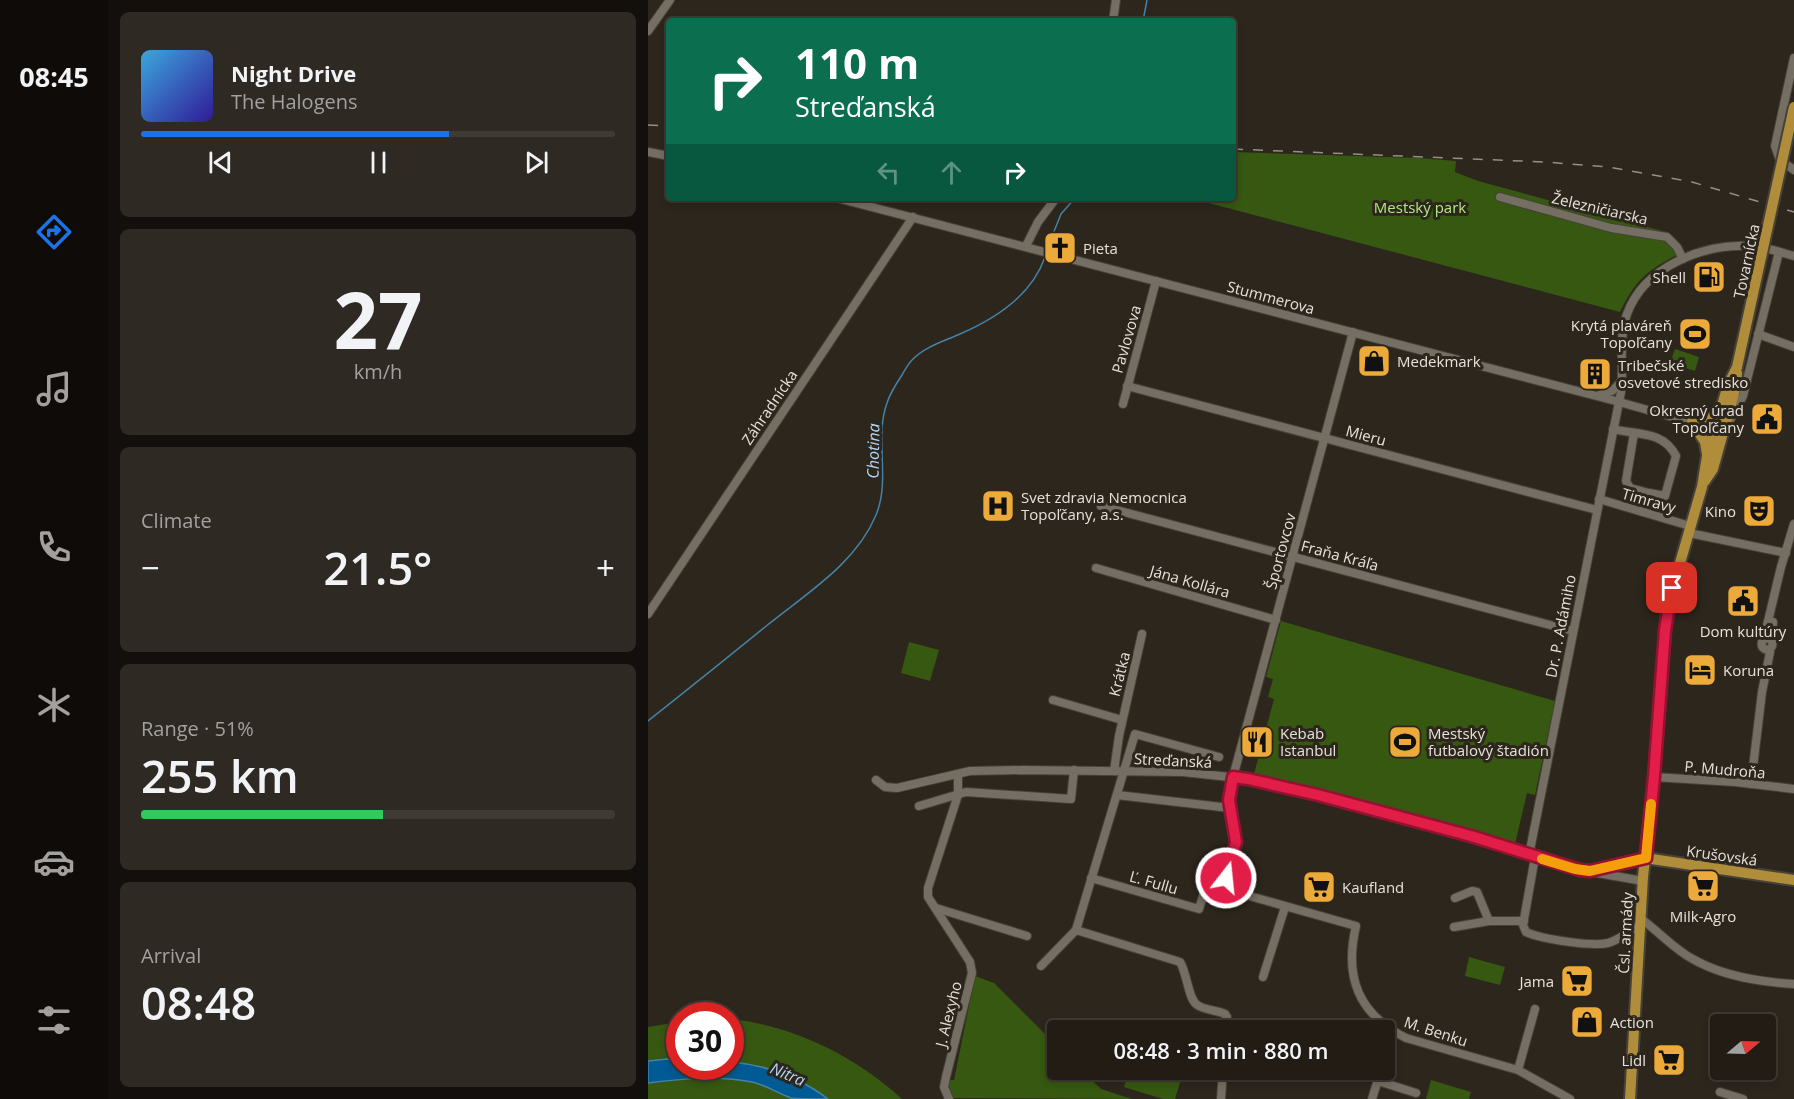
<!DOCTYPE html>
<html lang="en">
<head>
<meta charset="utf-8">
<style>
  body { margin:0; font-family:"Open Sans",sans-serif; background:#2e2922; color:#f1f3f6; height:100vh; display:flex; flex-direction:column; font-size:22px; white-space:nowrap }
  * { box-sizing:border-box; margin:0 }
  p { font-size:20px; color:#a2a1a0 }
  .icon { flex:none; width:33px; height:33px; fill:none; stroke:currentColor; stroke-width:2; stroke-linecap:round; stroke-linejoin:round }
  .map { position:relative; flex:1; overflow:hidden }
  .side { display:flex; flex-direction:column; gap:12px; padding:12px; background:#130f0c; width:540px }
  .side>* { flex:none }
  .top-card { position:absolute; left:18px; top:18px; width:570px; height:183px; border-radius:6px; box-shadow:0 3px 9px #0003,0 0 0 2px #3f3a34; background:#0b6e4f; color:#fff; overflow:hidden }
  .needle { width:39px; rotate:71deg }
  .controls { position:absolute; left:1062px; top:1014px; display:grid; gap:12px }
  .controls a { display:grid; place-items:center; width:66px; height:66px; border-radius:6px; background:#221c15; box-shadow:0 3px 9px #0003,0 0 0 2px #3f3a34; font-size:30px }
  .speed { position:absolute; left:18px; top:1002px; display:flex; gap:12px; font-size:30px; font-weight:700; text-align:center }
  .speed>* { display:grid; place-content:center; width:78px; height:78px; border-radius:50%; background:#221c15; box-shadow:0 3px 9px #0003,0 0 0 2px #3f3a34; line-height:1 }
  .speed .limit { border:9px solid #d22; background:#fff; color:#111 }
  .pin { position:absolute; display:grid; place-items:center; width:51px; height:51px; color:#fff; margin:-26px; border-radius:12px; box-shadow:0 3px 9px #0006 }
  .me { position:absolute; width:66px; margin:-33px; rotate:16deg; stroke-linejoin:round; filter:drop-shadow(0 0 4px #0008) }
  .turn { display:flex; align-items:center; gap:21px; height:126px; padding:0 30px; font-size:27px }
  .turn .icon { width:78px; height:78px; stroke-width:2.5 }
  .turn b { display:block; font-size:42px; line-height:51px }
  .lanes { display:flex; align-items:center; height:57px; padding:0 30px; background:#0003; justify-content:center; gap:30px; direction:ltr }
  .lanes .off { opacity:.35 }
  .big { font-size:45px; font-weight:600; line-height:1.1 }
  .side .widget { flex:1; display:flex; flex-direction:column; justify-content:center; gap:9px; min-width:0; padding:0 21px; border-radius:9px; background:#2e2922 }
  .side .dial { align-items:center; gap:0 }
  .dial b { font-size:78px; line-height:1 }
  .song { display:flex; align-items:center; gap:18px }
  .cover { width:72px; height:72px; border-radius:9px; background:linear-gradient(135deg,hsl(200 70% 55%),hsl(250 70% 35%)) }
  .played { height:6px; border-radius:3px; background:linear-gradient(90deg,#1a73e8 65%,#3f3a34 65%) }
  .keys { display:flex; justify-content:space-around; direction:ltr }
  .heat { display:flex; justify-content:space-between; align-items:center; font-size:33px; direction:ltr }
  .charge { height:9px; border-radius:4px; background:linear-gradient(90deg,#34c759 51%,#3f3a34 0) }
  .trip { position:absolute; left:399px; top:1020px; width:348px; height:60px; border-radius:6px; background:#221c15; box-shadow:0 3px 9px #0003,0 0 0 2px #3f3a34; font-weight:600; line-height:60px; text-align:center }
  main { display:flex; flex:1; min-height:0 }
  .menu { display:flex; flex-direction:column; width:108px; justify-content:space-around; align-items:center; background:#0e0b08; color:#a2a1a0 }
  .menu .icon { width:42px; height:42px }
  .menu .selected { color:#1a73e8 }
  .menu b { font-size:27px; color:#f1f3f6 }
  .map>svg:first-child { display:block }
</style>
</head>
<body>
<main>
<nav class="menu">
<b>08:45</b>
<svg class="icon selected" aria-label="directions" viewBox="0 0 24 24"><path d="M12 3l9 9-9 9-9-9zM9 14v-3h6M13 9l2 2-2 2"/></svg>
<svg class="icon" aria-label="music" viewBox="0 0 24 24"><path d="M9 18V5l10-2v13"/><circle cx="6" cy="18" r="3"/><circle cx="16" cy="16" r="3"/></svg>
<svg class="icon" aria-label="phone" viewBox="0 0 24 24"><path d="M5 4h4l2 5-3 2q2 4 5 5l2-3 5 2v4C11 20 4 13 5 4z"/></svg>
<svg class="icon" aria-label="climate" viewBox="0 0 24 24"><path d="M12 3v18M4 7l16 10M4 17L20 7"/></svg>
<svg class="icon" aria-label="car" viewBox="0 0 24 24"><path d="M5 17H2v-5l4-1 3-4h7l3 4 3 1v5h-3M9 17h6M6 11h13"/><circle cx="7" cy="17" r="2"/><circle cx="17" cy="17" r="2"/></svg>
<svg class="icon" aria-label="filters" viewBox="0 0 24 24"><path d="M4 7h16M4 17h16"/><circle cx="9" cy="7" r="2"/><circle cx="15" cy="17" r="2"/></svg>
</nav>
<section class="side">
<div class="widget">
<div class="song"><i class="cover"></i><div><b>Night Drive</b><p>The Halogens</p></div></div>
<div class="played"></div>
<div class="keys"><svg class="icon" aria-label="previous" viewBox="0 0 24 24"><path d="M18 5L8 12l10 7zM5 5v14"/></svg><svg class="icon" aria-label="pause" viewBox="0 0 24 24"><path d="M8 5v14M16 5v14"/></svg><svg class="icon" aria-label="next" viewBox="0 0 24 24"><path d="M6 5l10 7-10 7zM19 5v14"/></svg></div>
</div>
<div class="widget dial"><b>27</b><p>km/h</p></div>
<div class="widget"><p>Climate</p>
<div class="heat"><a>−</a><b class="big">21.5°</b><a>+</a></div>
</div>
<div class="widget"><p>Range · 51%</p><b class="big">255 km</b><div class="charge"></div></div>
<div class="widget"><p>Arrival</p><b class="big">08:48</b></div>
</section>
<div class="map">
<svg width="1146" height="1099" viewBox="0 0 1146 1099">
  <rect width="100%" height="100%" fill="#2d261c"/>
  <g fill="#365810">
    <path d="M 585,152 L 771,158 L 808,161 L 807,172 L 830,181 L 1018,232 L 1029,255 C 997,272 988,280 972,312 L 542,198 L 585,198 Z"/>
    <polygon points="1027,349 1051,357 1047,371 1022,363"/>
    <polygon points="633,621 907,701 887,795 879,793 867,844 606,774 626,699 620,697 625,679 618,677"/>
    <polygon points="261,642 291,650 282,681 253,673"/>
    <polygon points="821,957 857,967 852,985 817,976"/>
    <polygon points="327,976 346,983 409,1046 410,1070 433,1070 453,1089 484,1099 304,1098 299,1091 300,1080 306,1080"/>
    <path d="M 83,1019 C 146,1026 207,1056 254,1099 L 0,1099 L 0,1027 L 31,1022 L 32,1066 L 82,1066 Z"/>
    <polygon points="481,1070 512,1070 534,1076 527,1099 515,1099 476,1087"/>
    <polygon points="783,1080 823,1092 821,1099 778,1099"/>
  </g>
  <path fill="#005a94" stroke="#4583a9" stroke-width="1.5" d="M 19,1059 L 31,1060 L 32,1066 L 82,1066 L 83,1062 C 119,1065 151,1077 180,1099 C 169,1099 153,1099 143,1098 C 129,1093 118,1085 104,1082 C 71,1075 33,1079 0,1083 L 0,1061 Z"/>
  <g fill="none" stroke-linecap="round" stroke-linejoin="round">
    <g stroke="#4583a9" stroke-width="1.5">
      <polyline points="495,21 499,0"/>
      <polyline points="399,249 413,214 427,198"/>
      <path d="M 0,721 C 39,690 78,659 117,627 C 156,595 208,564 228,515 C 243,479 226,439 239,403 C 242,393 248,384 254,375 C 257,370 260,364 264,360 C 276,347 296,341 312,334 C 347,319 384,295 397,257"/>
    </g>
    <g stroke="#474239" stroke-width="10">
      <g id="minor">
        <polyline points="465,21 468,0"/>
        <polyline points="0,31 22,0"/>
        <polyline points="1146,58 1127,146 1132,160 1146,170"/>
        <polyline points="0,152 21,156"/>
        <polyline points="852,197 963,228 1019,237 1029,247 1035,259"/>
        <polyline points="189,198 964,400 1046,423"/>
        <polyline points="378,246 390,222 408,198"/>
        <path d="M 705,332 L 585,777 L 581,800 L 588,842 L 578,878 C 580,886 583,890 591,893 L 708,926 C 696,977 710,1014 758,1038 L 870,1070 L 922,1099"/>
        <polyline points="1110,334 1146,347"/>
        <polyline points="479,386 949,510"/>
        <polyline points="951,395 964,391 973,382"/>
        <polyline points="475,404 508,281"/>
        <polyline points="1082,420 1095,396 1131,252"/>
        <path d="M 965,429 C 988,435 1015,430 1028,456 L 1017,496 L 1001,493 L 995,512"/>
        <polyline points="986,433 978,481 982,488 1001,493"/>
        <polyline points="951,499 1042,526"/>
        <polyline points="453,506 925,631"/>
        <polyline points="1041,533 1138,553"/>
        <polyline points="448,568 628,620"/>
        <polyline points="0,614 265,217"/>
        <polyline points="1116,638 1133,567 1146,524"/>
        <circle cx="1119" cy="644" r="5.5"/>
        <polyline points="1124,640 1125,622"/>
        <polyline points="405,700 474,720"/>
        <path d="M 571,757 L 487,734 L 428,930 L 532,962 C 539,973 540,997 548,1004 C 554,1010 569,1010 577,1014 L 579,1017 L 578,1030"/>
        <polyline points="466,771 471,736 494,634"/>
        <polyline points="1006,777 1087,782 1146,789"/>
        <polyline points="228,780 237,787 249,788 322,771 375,770 535,772 600,779 657,792 790,827 927,869 995,881"/>
        <polyline points="1103,784 1114,692 1122,652"/>
        <polyline points="469,795 582,808"/>
        <polyline points="271,806 318,792 423,799 426,770"/>
        <path d="M 881,855 L 973,392 C 976,366 970,339 979,314 C 996,267 1054,244 1101,246 C 1116,246 1131,252 1146,256"/>
        <path d="M 887,857 L 875,925 L 878,932 C 892,939 950,948 963,942 C 974,938 982,930 992,925"/>
        <polyline points="943,870 997,858"/>
        <polyline points="443,878 551,909 555,896 563,897 569,896 570,890 580,884"/>
        <polyline points="807,898 824,891 829,892 841,921 876,921"/>
        <polyline points="288,908 379,936"/>
        <path d="M 992,918 C 1009,930 1025,948 1043,958 C 1073,976 1112,982 1146,984"/>
        <polyline points="806,927 841,921"/>
        <polyline points="393,966 428,930"/>
        <polyline points="615,977 637,907"/>
        <polyline points="736,1057 744,1031"/>
        <polyline points="870,1070 887,1009"/>
        <polyline points="730,1081 768,1093"/>
        <polyline points="1072,1092 1095,1099"/>
        <polyline points="301,1099 296,1087 298,1077 324,973 322,962 280,897 280,888 310,795 310,774"/>
        <polyline points="573,1099 575,1070"/>
        <polyline points="724,1099 733,1070"/>
      </g>
    </g>
    <g stroke="#474239" stroke-width="14">
      <g id="major">
        <polyline points="1044,422 1057,442 1059,454"/>
        <polyline points="1051,424 1064,417 1073,410"/>
        <polyline points="1057,481 1065,469 1088,386 1089,373"/>
        <polyline points="997,858 1146,880"/>
        <polyline points="982,1099 995,877 1006,777 1019,608 1054,487 1059,456 1073,409 1080,385 1089,367"/>
      </g>
    </g>
    <use href="#minor" stroke="#756e62" stroke-width="8"/>
    <use href="#major" stroke="#af8d3a" stroke-width="10"/>
    <g stroke="#959088" stroke-width="1.5" stroke-dasharray="10 10" stroke-linecap="butt">
      <polyline points="0,125 21,126"/>
      <polyline points="585,149 897,162 960,167 1044,182 1146,212"/>
    </g>
    <g stroke="#474239" stroke-width="14" stroke-linecap="butt">
      <polyline id="major-bridge" points="1089,367 1146,107"/>
    </g>
    <use href="#major-bridge" stroke="#af8d3a" stroke-width="10"/>
  </g>
  <g fill="none" stroke-linecap="round" stroke-linejoin="round">
    <g stroke="#92132f" stroke-width="15">
      <polyline id="route" points="578,878 588,842 581,800 585,777 600,779 670,795 823,836 932,870 942,871 998,858 1006,777 1017,630 1024,588"/>
    </g>
    <use href="#route" stroke="#e11d48" stroke-width="10"/>
    <polyline stroke="#f59e0b" stroke-width="10" points="894,859 927,869 942,871 998,858 1003,804"/>
  </g>
  <defs>
    <g id="church-square" transform="scale(1.725)"><rect x="-9" y="-9" width="18" height="18" rx="4" fill="#ebaa39" stroke="#2d261c"/><path d="M-1.2-6h2.4v3.5h3.3v2.4h-3.3V6h-2.4V-.1h-3.3v-2.4h3.3Z" fill="#111"/></g>
    <g id="fuel-square" transform="scale(1.725)"><rect x="-9" y="-9" width="18" height="18" rx="4" fill="#ebaa39" stroke="#2d261c"/><path d="M-5.5-6h7V0h2V4h1.3V-2.5L3-4.5l.8-.8L6-3V5H2.5V1h-1V6h-7ZM-4.2-4.7v3.2H.2V-4.7Z" fill="#111"/></g>
    <g id="stadium-square" transform="scale(1.725)"><rect x="-9" y="-9" width="18" height="18" rx="4" fill="#ebaa39" stroke="#2d261c"/><path d="M0-5a6.5 5 0 1 0 0 10a6.5 5 0 1 0 0-10ZM-3.5-1.8h7v3.6h-7Z" fill="#111"/></g>
    <g id="shop-square" transform="scale(1.725)"><rect x="-9" y="-9" width="18" height="18" rx="4" fill="#ebaa39" stroke="#2d261c"/><path d="M-5-2.5h2.3a2.7 3.5 0 0 1 5.4 0H5L5.5 6h-11ZM-1.5-2.5h3a1.5 2.3 0 0 0-3 0Z" fill="#111"/></g>
    <g id="building-square" transform="scale(1.725)"><rect x="-9" y="-9" width="18" height="18" rx="4" fill="#ebaa39" stroke="#2d261c"/><path d="M-4-6H4V6H1V3H-1V6H-4ZM-2.5-4.3h1.7v1.8h-1.7ZM.8-4.3h1.7v1.8H.8ZM-2.5-1h1.7V.8h-1.7ZM.8-1h1.7V.8H.8Z" fill="#111"/></g>
    <g id="civic-square" transform="scale(1.725)"><rect x="-9" y="-9" width="18" height="18" rx="4" fill="#ebaa39" stroke="#2d261c"/><path d="M-.6-6.5H3V-4.5H.6V-3L4-1V1h2V6H-6V1h2V-1L-.6-3ZM-1.2 2.5V6h2.4V2.5Z" fill="#111"/></g>
    <g id="hospital-square" transform="scale(1.725)"><rect x="-9" y="-9" width="18" height="18" rx="4" fill="#ebaa39" stroke="#2d261c"/><path d="M-5-5h3v3.5h4V-5h3V5h-3V1.5h-4V5h-3Z" fill="#111"/></g>
    <g id="theatre-square" transform="scale(1.725)"><rect x="-9" y="-9" width="18" height="18" rx="4" fill="#ebaa39" stroke="#2d261c"/><path d="M-5-5.5Q0-4 5-5.5V0Q5 5 0 6Q-5 5-5 0ZM-3.3-2.5H-1v1.5H-3.3ZM1-2.5H3.3v1.5H1ZM-2.8 1Q0 5.5 2.8 1Z" fill="#111"/></g>
    <g id="hotel-square" transform="scale(1.725)"><rect x="-9" y="-9" width="18" height="18" rx="4" fill="#ebaa39" stroke="#2d261c"/><path d="M-6-4.5h1.5V1H6V5H4.5V3h-9V5H-6ZM-4 0a1.8 1.8 0 1 1 3.6 0ZM.5 0V-2.5h3Q6-2.5 6 0Z" fill="#111"/></g>
    <g id="restaurant-square" transform="scale(1.725)"><rect x="-9" y="-9" width="18" height="18" rx="4" fill="#ebaa39" stroke="#2d261c"/><path d="M-5-6h1v4h1v-4h1v4h1v-4h1v5L-1.5 .5V6h-2V.5L-5-1ZM5-6V6H3V1.5H1.5Q1.5-4 5-6Z" fill="#111"/></g>
    <g id="supermarket-square" transform="scale(1.725)"><rect x="-9" y="-9" width="18" height="18" rx="4" fill="#ebaa39" stroke="#2d261c"/><path d="M-6-5.5h2.5l.6 2H6L4.5 2H-2.5L-4.4-4H-6ZM-1.5 3.2a1.3 1.3 0 1 0 .1 0ZM3 3.2a1.3 1.3 0 1 0 .1 0Z" fill="#111"/></g>
  </defs>
  <g fill-rule="evenodd">
    <use href="#church-square" x="412" y="248"/>
    <use href="#fuel-square" x="1061" y="277"/>
    <use href="#stadium-square" x="1047" y="334"/>
    <use href="#shop-square" x="726" y="361"/>
    <use href="#building-square" x="947" y="374"/>
    <use href="#civic-square" x="1119" y="419"/>
    <use href="#hospital-square" x="350" y="506"/>
    <use href="#theatre-square" x="1111" y="511"/>
    <use href="#civic-square" x="1095" y="601"/>
    <use href="#hotel-square" x="1052" y="670"/>
    <use href="#restaurant-square" x="609" y="742"/>
    <use href="#stadium-square" x="757" y="742"/>
    <use href="#supermarket-square" x="1055" y="886"/>
    <use href="#supermarket-square" x="671" y="887"/>
    <use href="#supermarket-square" x="929" y="981"/>
    <use href="#shop-square" x="939" y="1022"/>
    <use href="#supermarket-square" x="1021" y="1060"/>
  </g>
  <g text-anchor="middle" dominant-baseline="central" stroke-width="6" stroke-linejoin="round" paint-order="stroke">
    <g font-size="15" fill="#b0ea81" stroke="#2d261c">
      <text x="772" y="207">Mestský park</text>
    </g>
    <g font-size="15" fill="#e6e2db" stroke="#2d261c">
      <text transform="translate(952 208) rotate(13)">Železničiarska</text>
      <text transform="translate(1098 261) rotate(-78)">Tovarnícka</text>
      <text transform="translate(623 297) rotate(15)">Stummerova</text>
      <text transform="translate(478 339) rotate(-74)">Pavlovova</text>
      <text transform="translate(121 407) rotate(-56)">Záhradnícka</text>
      <text transform="translate(718 435) rotate(15)">Mieru</text>
      <text transform="translate(1001 500) rotate(16)">Timravy</text>
      <text transform="translate(632 551) rotate(-75)">Športovcov</text>
      <text transform="translate(692 555) rotate(15)">Fraňa Kráľa</text>
      <text transform="translate(542 581) rotate(16)">Jána Kollára</text>
      <text transform="translate(912 626) rotate(-79)">Dr. P. Adámiho</text>
      <text transform="translate(471 674) rotate(-76)">Krátka</text>
      <text transform="translate(525 760) rotate(3)">Streďanská</text>
      <text transform="translate(1077 769) rotate(5)">P. Mudroňa</text>
      <text transform="translate(1074 855) rotate(8)">Krušovská</text>
      <text transform="translate(506 882) rotate(16)">Ľ. Fullu</text>
      <text transform="translate(977 933) rotate(-87)">Čsl. armády</text>
      <text transform="translate(300 1014) rotate(-76)">J. Alexyho</text>
      <text transform="translate(788 1031) rotate(18)">M. Benku</text>
    </g>
    <g font-size="15" fill="#e6e2db" stroke="#2d261c" text-anchor="start">
      <text x="435" y="248">Pieta</text>
      <text x="1038" y="277" text-anchor="end">Shell</text>
      <text x="1024" y="325" text-anchor="end">Krytá plaváreň<tspan x="1024" dy="17">Topoľčany</tspan></text>
      <text x="749" y="361">Medekmark</text>
      <text x="970" y="365">Tribečské<tspan x="970" dy="17">osvetové stredisko</tspan></text>
      <text x="1096" y="410" text-anchor="end">Okresný úrad<tspan x="1096" dy="17">Topoľčany</tspan></text>
      <text x="373" y="497">Svet zdravia Nemocnica<tspan x="373" dy="17">Topoľčany, a.s.</tspan></text>
      <text x="1088" y="511" text-anchor="end">Kino</text>
      <text x="1095" y="631" text-anchor="middle">Dom kultúry</text>
      <text x="1075" y="670">Koruna</text>
      <text x="632" y="733">Kebab<tspan x="632" dy="17">Istanbul</tspan></text>
      <text x="780" y="733">Mestský<tspan x="780" dy="17">futbalový štadión</tspan></text>
      <text x="694" y="887">Kaufland</text>
      <text x="1055" y="916" text-anchor="middle">Milk-Agro</text>
      <text x="906" y="981" text-anchor="end">Jama</text>
      <text x="962" y="1022">Action</text>
      <text x="998" y="1060" text-anchor="end">Lidl</text>
    </g>
    <g font-size="16" font-style="italic" fill="#b2d6f7" stroke="#2d261c">
      <text transform="translate(225 451) rotate(-89)">Chotina</text>
      <text transform="translate(140 1074) rotate(23)">Nitra</text>
    </g>
  </g>
</svg>
<div class="controls">
<a><svg class="needle" viewBox="-14 -14 28 28"><path d="M0-13l5 13h-10z" fill="#e53935"/><path d="M0 13l5-13h-10z" fill="#a2a1a0"/></svg></a>
</div>
<div class="speed"><div class="limit">30</div></div>
<div class="pin" style="left:1024px;top:588px;background:#d93025"><svg class="icon" aria-label="arrive" viewBox="0 0 24 24"><path d="M6 21V4h12l-3 4 3 4H6"/></svg></div>
<svg class="me" style="left:578px;top:878px" viewBox="-20 -20 40 40"><circle r="17" fill="#e11d48" stroke="#fff" stroke-width="3"/><path d="M0-11L8 9 0 5-8 9z" fill="#fff"/></svg>
<div class="trip">08:48 · 3 min · 880 m</div>
<div class="top-card">
<div class="turn"><svg class="icon" aria-label="right" viewBox="0 0 24 24"><path d="M7 20v-9h11M14 6l5 5-5 5"/></svg><div><b>110 m</b>Streďanská</div></div>
<div class="lanes"><svg class="icon off" aria-label="left" viewBox="0 0 24 24"><path d="M17 20v-9H6M10 6l-5 5 5 5"/></svg><svg class="icon off" aria-label="ahead" viewBox="0 0 24 24"><path d="M12 20V5M6 11l6-6 6 6"/></svg><svg class="icon" aria-label="right" viewBox="0 0 24 24"><path d="M7 20v-9h11M14 6l5 5-5 5"/></svg></div>
</div>
</div>
</main>
</body>
</html>
